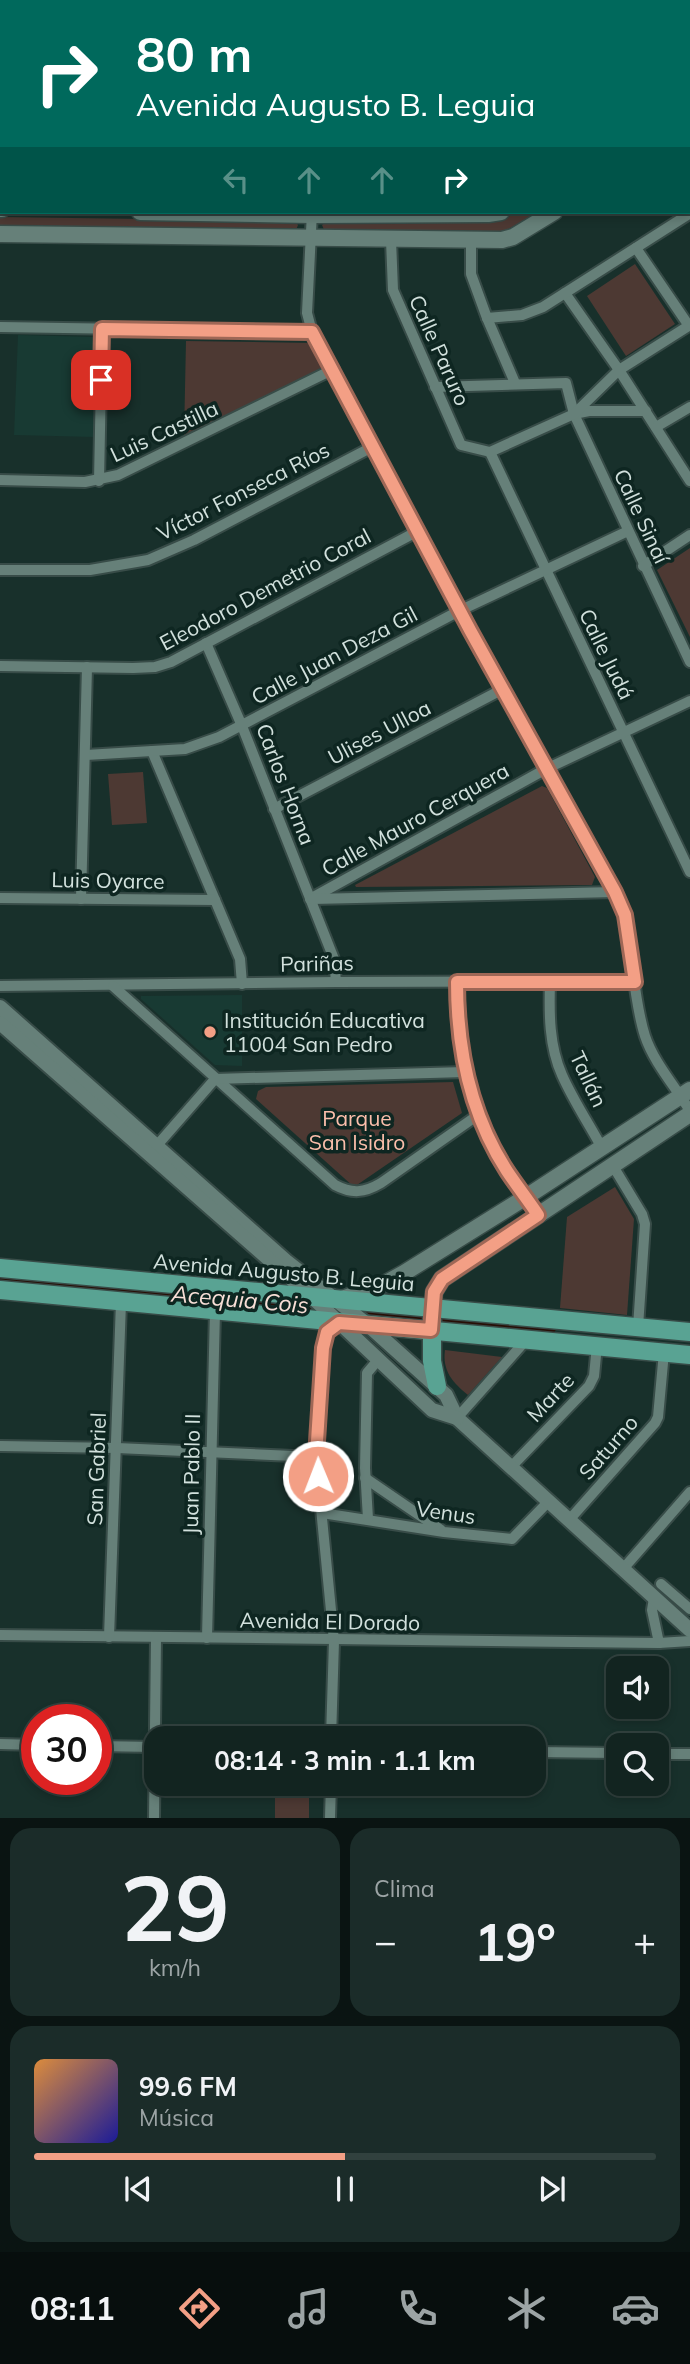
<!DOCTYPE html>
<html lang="es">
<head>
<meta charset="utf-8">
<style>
  body { margin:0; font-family:Mulish,sans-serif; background:#1b2c29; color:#f1f3f6; height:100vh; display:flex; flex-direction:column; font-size:26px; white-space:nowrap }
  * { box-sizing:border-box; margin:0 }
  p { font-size:23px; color:#9ca4a5 }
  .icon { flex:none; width:38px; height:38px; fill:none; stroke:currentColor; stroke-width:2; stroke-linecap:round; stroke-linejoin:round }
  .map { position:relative; height:1818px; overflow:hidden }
  .panel { display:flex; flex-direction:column; gap:10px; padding:10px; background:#0a1412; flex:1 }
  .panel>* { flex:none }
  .hud { position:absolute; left:0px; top:0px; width:691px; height:214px; box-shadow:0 4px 10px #0003,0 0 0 2px #31413e; background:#00695c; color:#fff; overflow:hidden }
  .tools { position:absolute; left:606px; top:1656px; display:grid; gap:14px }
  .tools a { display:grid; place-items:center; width:63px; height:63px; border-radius:14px; background:#122420; box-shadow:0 4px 10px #0003,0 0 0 2px #31413e; font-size:35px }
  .speed { position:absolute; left:21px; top:1704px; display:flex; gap:14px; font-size:35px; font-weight:700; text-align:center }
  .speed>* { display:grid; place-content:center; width:91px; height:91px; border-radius:50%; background:#122420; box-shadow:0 4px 10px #0003,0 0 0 2px #31413e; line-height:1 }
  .speed .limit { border:10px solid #d22; background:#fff; color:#111 }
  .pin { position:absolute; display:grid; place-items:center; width:60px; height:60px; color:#fff; margin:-30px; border-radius:14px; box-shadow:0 4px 10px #0006 }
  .me { position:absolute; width:77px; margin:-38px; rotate:359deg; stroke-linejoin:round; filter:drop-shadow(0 0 5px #0008) }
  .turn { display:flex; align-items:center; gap:24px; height:147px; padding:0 21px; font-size:32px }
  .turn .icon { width:91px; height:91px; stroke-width:2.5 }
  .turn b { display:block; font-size:49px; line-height:60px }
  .lanes { display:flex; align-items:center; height:66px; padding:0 21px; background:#0003; justify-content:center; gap:35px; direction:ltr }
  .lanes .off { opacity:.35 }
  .big { font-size:52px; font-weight:700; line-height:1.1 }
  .panel .widget { flex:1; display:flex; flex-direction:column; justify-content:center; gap:10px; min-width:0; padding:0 24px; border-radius:21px; background:#1b2c29 }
  .panel .dial { align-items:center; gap:0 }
  .dial b { font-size:91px; line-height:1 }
  .song { display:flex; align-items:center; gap:21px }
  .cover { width:84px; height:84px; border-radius:10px; background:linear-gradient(135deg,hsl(30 70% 55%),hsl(240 70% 35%)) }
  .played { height:7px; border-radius:4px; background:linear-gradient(90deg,#f39f85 50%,#31413e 50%) }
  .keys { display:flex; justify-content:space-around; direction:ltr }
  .heat { display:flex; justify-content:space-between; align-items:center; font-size:38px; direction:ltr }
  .panel .tiles { flex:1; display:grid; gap:10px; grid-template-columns:1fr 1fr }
  .widget:last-child { grid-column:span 2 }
  .trip { position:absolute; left:144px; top:1726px; width:402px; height:70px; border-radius:21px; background:#122420; box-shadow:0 4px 10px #0003,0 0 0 2px #31413e; font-weight:700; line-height:70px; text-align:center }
  .tabs { display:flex; height:112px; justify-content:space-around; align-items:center; background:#070e0d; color:#9ca4a5 }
  .tabs .icon { width:49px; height:49px }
  .tabs .current { color:#f39f85 }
  .tabs b { font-size:32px; color:#f1f3f6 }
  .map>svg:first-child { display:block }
</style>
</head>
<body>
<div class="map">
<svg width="690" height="1818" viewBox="0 0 690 1818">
  <rect width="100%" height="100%" fill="#18302b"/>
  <g fill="#183a33">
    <polygon points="327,0 629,0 630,2 327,2"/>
    <polygon points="18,335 93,337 98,344 98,363 93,368 93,375 98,379 95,437 14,435"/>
    <polygon points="242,995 242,1066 215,1065 141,999 141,996"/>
  </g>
  <g fill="#4d3933">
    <polygon points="517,212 539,212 503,232 325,232 322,225 326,222 501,221"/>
    <polygon points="0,217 295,221 298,225 296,230 0,226"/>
    <polygon points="635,264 675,324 626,356 587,296"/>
    <polygon points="186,341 313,343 323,367 184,437"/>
    <polygon points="690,548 690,637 657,570"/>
    <polygon points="143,772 147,823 112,825 108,774"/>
    <polygon points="542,786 547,788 595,877 592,885 356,887 355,885"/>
    <polygon points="453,1082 462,1113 354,1187 256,1099 258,1091 266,1087"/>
    <polygon points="615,1187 634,1219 627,1315 560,1308 567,1217"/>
    <path d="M 445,1350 L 502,1357 L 468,1395 C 453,1383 442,1371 445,1350 Z"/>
    <rect x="275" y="1783" width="34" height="35"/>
  </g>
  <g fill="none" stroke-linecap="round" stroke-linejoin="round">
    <polyline stroke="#280f07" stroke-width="12" points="0,1278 391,1316 550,1328"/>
    <g stroke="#384c48" stroke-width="14">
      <g id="minor">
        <polyline points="150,0 150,2"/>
        <polyline points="63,2 63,0"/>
        <polyline points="311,2 311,0"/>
        <polyline points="0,43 2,43"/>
        <polyline points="0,122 2,122"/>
        <path d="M 312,212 L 307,313 L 312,332 L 459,611 L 615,892 C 635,937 630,989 645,1036 C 654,1063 675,1086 690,1111"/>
        <polyline points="391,240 393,290 461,445 490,452"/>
        <polyline points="471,241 471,274 487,318 515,383"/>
        <polyline points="636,248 689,326"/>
        <polyline points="565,293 619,370 690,481"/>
        <polyline points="487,318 522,315 543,307 689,214"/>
        <polyline points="0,327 312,332"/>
        <polyline points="435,387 566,383 574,414 690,662"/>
        <polyline points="574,414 589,411 646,411"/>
        <polyline points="656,427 690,407"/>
        <polyline points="490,452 690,872"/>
        <polyline points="490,452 574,414 619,370 690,325"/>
        <polyline points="0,480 85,482 118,475 334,369"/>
        <polyline points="99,481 102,329"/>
        <polyline points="643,566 690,535"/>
        <polyline points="0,570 90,570 148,560 194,540 374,446"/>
        <polyline points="206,643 242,726 334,959 336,982"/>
        <polyline points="0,666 133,668 155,667 171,662 418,531"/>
        <polyline points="152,751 240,959 242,984"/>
        <polyline points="86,755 185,749 219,737 459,611 628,531"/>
        <polyline points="274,809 503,689"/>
        <polyline points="0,898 215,900"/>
        <polyline points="81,899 87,667"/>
        <polyline points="310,899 546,769 690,701"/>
        <polyline points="312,899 615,892"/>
        <path d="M 457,982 C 457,1039 465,1092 491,1143 C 504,1169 522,1191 538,1215"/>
        <path d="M 550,982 C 549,1013 549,1046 562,1075 C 573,1100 589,1124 602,1148"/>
        <polyline points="0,986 336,982 635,981"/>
        <path d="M 113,986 L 335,1185 C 352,1194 364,1193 381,1183 L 478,1115"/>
        <polyline points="153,1150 215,1079 465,1072"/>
        <polyline points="613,1166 642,1214 645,1224 638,1327"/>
        <polyline points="457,1418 527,1339"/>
        <polyline points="0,1446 117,1448 316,1457"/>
        <polyline points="512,1466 589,1386 594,1376 597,1345"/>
        <polyline points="365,1478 441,1530"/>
        <polyline points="322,1513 444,1532 512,1539 549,1501"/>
        <polyline points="368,1519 365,1468 367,1373 378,1360"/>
        <polyline points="570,1519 655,1423 658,1417 664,1352"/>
        <polyline points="623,1569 690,1492"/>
        <polyline points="661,1584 690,1609"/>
        <polyline points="654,1598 652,1610 659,1643"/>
        <polyline points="0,1635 659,1643 690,1641"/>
        <polyline points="109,1637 121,1302"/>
        <polyline points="207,1638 215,1311"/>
        <polyline points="331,1738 334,1641 316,1457 323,1348 327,1332 339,1323"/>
        <polyline points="0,1744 37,1745"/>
        <polyline points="96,1746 156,1747"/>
        <polyline points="534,1752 618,1753"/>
        <polyline points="656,1754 690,1754"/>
        <polyline points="154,1818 156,1637"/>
        <polyline points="330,1818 331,1783"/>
      </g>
    </g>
    <g stroke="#384c48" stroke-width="18">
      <g id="tertiary">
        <polyline points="0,1007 286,1261 368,1325 446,1395 457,1418 690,1630"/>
        <polyline points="0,1023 313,1298 432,1410 457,1418"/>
      </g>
    </g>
    <g stroke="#384c48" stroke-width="19">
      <g id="secondary">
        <polyline points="0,209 2,209"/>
        <polyline points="140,212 312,215 488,214 501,212"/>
        <polyline points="0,234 502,240 513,237 554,212"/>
        <polyline points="342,1299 386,1283 404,1273 526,1197 690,1090"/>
        <polyline points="433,1308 434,1292 442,1279 690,1114"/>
      </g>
    </g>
    <g stroke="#384c48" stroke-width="21">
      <g id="primary">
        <polyline points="677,0 678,2"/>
        <polyline points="0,1268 690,1332"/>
        <polyline points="0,1290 690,1355"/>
        <polyline points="432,1320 432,1361 437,1386"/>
      </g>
    </g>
    <use href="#minor" stroke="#668079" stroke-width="10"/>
    <use href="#tertiary" stroke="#668079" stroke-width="14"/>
    <use href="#secondary" stroke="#668079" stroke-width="16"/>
    <use href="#primary" stroke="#59a393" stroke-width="18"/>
  </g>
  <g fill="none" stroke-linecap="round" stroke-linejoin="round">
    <g stroke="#9e6756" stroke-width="18">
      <path id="route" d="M 101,380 L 102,329 L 312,332 L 470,630 L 615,892 L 625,915 L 635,982 L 457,982 C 457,1050 470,1114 507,1171 C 517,1186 528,1200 538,1215 L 442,1279 L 434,1292 L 431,1330 L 339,1323 L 327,1332 L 323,1348 L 316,1457 L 318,1476"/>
    </g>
    <use href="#route" stroke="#f39f85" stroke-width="12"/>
  </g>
  <circle fill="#f39f85" stroke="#0e2621" stroke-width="2.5" cx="210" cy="1032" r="7"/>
  <g text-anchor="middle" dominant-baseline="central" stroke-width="7" stroke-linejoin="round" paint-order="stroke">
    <g font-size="21" fill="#d2e1dd" stroke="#0e2621">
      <text transform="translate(440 350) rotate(66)">Calle Paruro</text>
      <text transform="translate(164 431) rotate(-25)">Luis Castilla</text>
      <text transform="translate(243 491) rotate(-27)">Víctor Fonseca Ríos</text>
      <text transform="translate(642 516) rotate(65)">Calle Sinaí</text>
      <text transform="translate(265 589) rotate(-28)">Eleodoro Demetrio Coral</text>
      <text transform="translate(607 654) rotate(64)">Calle Judá</text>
      <text transform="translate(334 655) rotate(-28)">Calle Juan Deza Gil</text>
      <text transform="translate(379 732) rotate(-28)">Ulises Ulloa</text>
      <text transform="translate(286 784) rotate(69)">Carlos Horna</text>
      <text transform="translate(415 819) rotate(-29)">Calle Mauro Cerquera</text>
      <text transform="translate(108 880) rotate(1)">Luis Oyarce</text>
      <text transform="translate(317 963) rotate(-1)">Pariñas</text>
      <text transform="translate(589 1079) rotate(65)">Tallán</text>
      <text transform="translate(284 1272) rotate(5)">Avenida Augusto B. Leguia</text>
      <text transform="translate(550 1397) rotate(-47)">Marte</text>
      <text transform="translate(608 1447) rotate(-49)">Saturno</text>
      <text transform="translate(96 1469) rotate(-88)">San Gabriel</text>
      <text transform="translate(191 1474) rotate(-89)">Juan Pablo II</text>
      <text transform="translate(446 1512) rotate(8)">Venus</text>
      <text transform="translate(330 1621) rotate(1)">Avenida El Dorado</text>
    </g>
    <g font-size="21" fill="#d2e1dd" stroke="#0e2621" text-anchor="start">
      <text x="224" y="1020">Institución Educativa<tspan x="224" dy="24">11004 San Pedro</tspan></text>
    </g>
    <g font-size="21" fill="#fbbeab" stroke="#0e2621">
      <text x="357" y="1118">Parque<tspan x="357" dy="24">San Isidro</tspan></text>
    </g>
    <g font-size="23" font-style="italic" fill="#f7ded6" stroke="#0e2621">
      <text transform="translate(240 1299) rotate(5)">Acequia Cois</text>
    </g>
  </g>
</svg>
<div class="tools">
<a><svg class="icon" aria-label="sound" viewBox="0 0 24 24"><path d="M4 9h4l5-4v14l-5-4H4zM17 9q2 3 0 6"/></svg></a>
<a><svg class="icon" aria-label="search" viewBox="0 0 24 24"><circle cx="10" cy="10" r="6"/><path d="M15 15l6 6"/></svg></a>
</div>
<div class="speed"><div class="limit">30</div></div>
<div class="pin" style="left:101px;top:380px;background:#d93025"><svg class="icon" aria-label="arrive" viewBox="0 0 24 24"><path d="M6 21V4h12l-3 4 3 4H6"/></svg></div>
<svg class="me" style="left:318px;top:1476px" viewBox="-20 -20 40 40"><circle r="17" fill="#f39f85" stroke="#fff" stroke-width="3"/><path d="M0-11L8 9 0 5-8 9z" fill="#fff"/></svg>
<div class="trip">08:14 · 3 min · 1.1 km</div>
<div class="hud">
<div class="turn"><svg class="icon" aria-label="right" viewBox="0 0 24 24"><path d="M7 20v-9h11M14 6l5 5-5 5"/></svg><div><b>80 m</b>Avenida Augusto B. Leguia</div></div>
<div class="lanes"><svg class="icon off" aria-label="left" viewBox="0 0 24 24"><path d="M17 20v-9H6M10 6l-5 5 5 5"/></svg><svg class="icon off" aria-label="ahead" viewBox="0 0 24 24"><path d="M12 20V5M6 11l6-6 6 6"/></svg><svg class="icon off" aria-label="ahead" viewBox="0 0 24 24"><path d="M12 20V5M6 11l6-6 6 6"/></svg><svg class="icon" aria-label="right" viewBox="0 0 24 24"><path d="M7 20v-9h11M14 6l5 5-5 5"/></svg></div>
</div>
</div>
<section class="panel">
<div class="tiles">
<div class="widget dial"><b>29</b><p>km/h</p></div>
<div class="widget"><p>Clima</p>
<div class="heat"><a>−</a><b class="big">19°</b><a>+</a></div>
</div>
<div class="widget">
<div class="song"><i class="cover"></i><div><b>99.6 FM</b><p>Música</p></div></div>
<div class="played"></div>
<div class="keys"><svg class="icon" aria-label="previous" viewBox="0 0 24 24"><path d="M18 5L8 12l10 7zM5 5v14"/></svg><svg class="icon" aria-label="pause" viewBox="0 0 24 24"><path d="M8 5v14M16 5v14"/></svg><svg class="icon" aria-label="next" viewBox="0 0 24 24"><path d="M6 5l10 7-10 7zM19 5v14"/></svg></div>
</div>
</div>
</section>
<nav class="tabs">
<b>08:11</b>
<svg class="icon current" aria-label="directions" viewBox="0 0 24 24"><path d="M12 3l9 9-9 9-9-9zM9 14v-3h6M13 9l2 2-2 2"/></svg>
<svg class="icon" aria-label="music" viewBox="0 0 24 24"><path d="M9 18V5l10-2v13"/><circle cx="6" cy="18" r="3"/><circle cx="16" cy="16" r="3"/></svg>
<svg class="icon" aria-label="phone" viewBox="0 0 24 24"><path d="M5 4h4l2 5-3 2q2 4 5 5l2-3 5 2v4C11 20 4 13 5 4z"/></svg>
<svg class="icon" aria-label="climate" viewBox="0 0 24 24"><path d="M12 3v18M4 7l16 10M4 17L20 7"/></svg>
<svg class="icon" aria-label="car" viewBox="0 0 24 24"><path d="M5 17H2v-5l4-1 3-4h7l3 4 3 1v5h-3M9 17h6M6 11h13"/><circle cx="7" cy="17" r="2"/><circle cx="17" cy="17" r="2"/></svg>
</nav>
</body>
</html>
